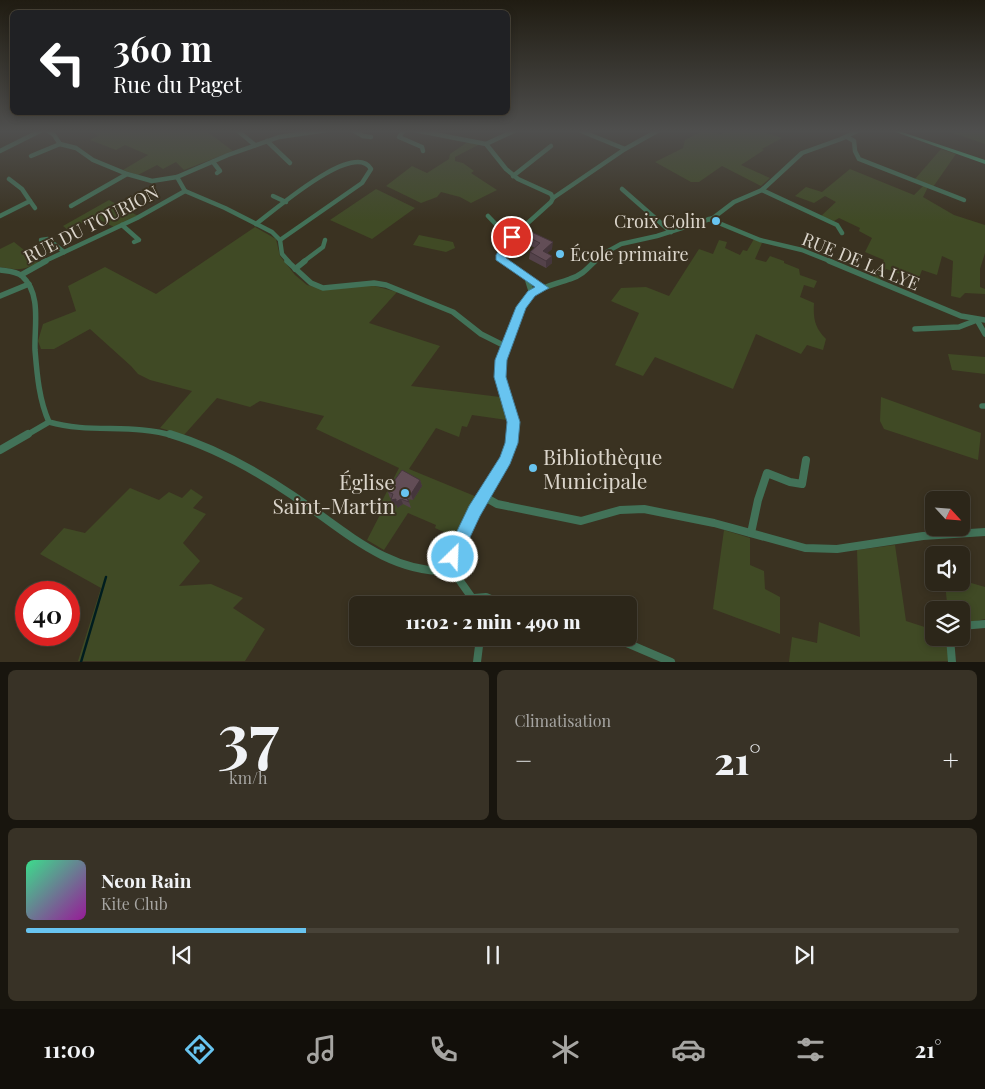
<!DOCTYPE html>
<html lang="fr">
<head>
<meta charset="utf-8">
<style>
  body { margin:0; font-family:"Playfair Display",serif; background:#383226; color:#f1f3f6; height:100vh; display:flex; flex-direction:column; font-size:19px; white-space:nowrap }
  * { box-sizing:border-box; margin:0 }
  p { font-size:16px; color:#a6a5a2 }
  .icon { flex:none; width:28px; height:28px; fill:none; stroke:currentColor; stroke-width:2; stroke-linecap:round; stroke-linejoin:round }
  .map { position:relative; height:662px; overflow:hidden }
  .side { display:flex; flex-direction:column; gap:8px; padding:8px; background:#18150e; flex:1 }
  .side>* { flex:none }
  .banner { position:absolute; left:10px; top:10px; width:500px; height:105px; border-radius:8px; box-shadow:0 2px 8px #0003,0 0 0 1px #484338; background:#202124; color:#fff; overflow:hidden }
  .needle { width:32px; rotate:116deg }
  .tools { position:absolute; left:925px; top:491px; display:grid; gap:10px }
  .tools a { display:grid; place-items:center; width:45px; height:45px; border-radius:8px; background:#2c2619; box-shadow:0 2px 8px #0003,0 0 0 1px #484338; font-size:25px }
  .speed { position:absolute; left:15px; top:581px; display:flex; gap:10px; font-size:25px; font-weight:700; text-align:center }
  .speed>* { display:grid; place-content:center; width:65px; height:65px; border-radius:50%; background:#2c2619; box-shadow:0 2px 8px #0003,0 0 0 1px #484338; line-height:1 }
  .speed .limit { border:8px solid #d22; background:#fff; color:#111 }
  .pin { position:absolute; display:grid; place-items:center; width:42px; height:42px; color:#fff; margin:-21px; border:2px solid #fff; border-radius:50%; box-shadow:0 1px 5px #0007 }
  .me { position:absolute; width:55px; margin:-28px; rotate:24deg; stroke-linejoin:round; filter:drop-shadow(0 0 4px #0008) }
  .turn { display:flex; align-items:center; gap:18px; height:105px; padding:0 20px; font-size:22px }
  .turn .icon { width:65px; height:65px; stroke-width:2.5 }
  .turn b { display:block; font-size:35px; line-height:42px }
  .big { font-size:38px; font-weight:800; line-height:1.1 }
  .side .widget { flex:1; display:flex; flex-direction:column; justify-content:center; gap:8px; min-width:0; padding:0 18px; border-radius:8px; background:#383226 }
  .side .dial { align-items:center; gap:0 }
  .dial b { font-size:65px; line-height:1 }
  .song { display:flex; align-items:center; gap:15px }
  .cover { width:60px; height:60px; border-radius:8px; background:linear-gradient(135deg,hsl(150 70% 55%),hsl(300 70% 35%)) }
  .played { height:5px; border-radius:2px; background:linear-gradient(90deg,#68c4f0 30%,#484338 30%) }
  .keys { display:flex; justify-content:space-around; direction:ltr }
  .heat { display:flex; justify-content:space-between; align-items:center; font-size:28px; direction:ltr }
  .side .tiles { flex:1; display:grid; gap:8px; grid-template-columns:1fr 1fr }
  .widget:last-child { grid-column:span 2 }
  .trip { position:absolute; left:349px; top:596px; width:288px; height:50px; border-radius:8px; background:#2c2619; box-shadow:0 2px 8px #0003,0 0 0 1px #484338; font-weight:800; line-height:50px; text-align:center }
  .tab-bar { display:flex; height:80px; justify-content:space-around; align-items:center; background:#120f0a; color:#a6a5a2 }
  .tab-bar .icon { width:35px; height:35px }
  .tab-bar .selected { color:#68c4f0 }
  .tab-bar b { font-size:22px; color:#f1f3f6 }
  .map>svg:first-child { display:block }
</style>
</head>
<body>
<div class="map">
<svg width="985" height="662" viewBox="0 0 985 662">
  <rect width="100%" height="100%" fill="#3a3221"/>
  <g fill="#404a25">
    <polygon points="91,130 217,130 209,133 233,151 184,170 176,162 163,169 157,165 138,175 123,170 148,155 125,145 116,150 90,140 98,136"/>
    <path d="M 704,130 L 721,134 C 740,123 763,132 782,138 L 762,149 L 764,150 L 741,165 L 770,178 L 761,186 L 722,166 L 699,182 L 691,182 L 655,162 L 683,148 L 685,140 Z"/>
    <polygon points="952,130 985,130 985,144 950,132"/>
    <polygon points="469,141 480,144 455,157 455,161 463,163 474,171 471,173 497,190 471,203 460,197 441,192 437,197 421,203 386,186 412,166 427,173 449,159 450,154"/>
    <polygon points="941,149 956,154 933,187 929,185 923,197 954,215 985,225 985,253 980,269 980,287 985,289 985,294 965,293 960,298 951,296 953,261 942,256 937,275 922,270 918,280 886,269 879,281 873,278 884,260 865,252 872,238 859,231 860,228 839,218 834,221 821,216 836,202 825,196 814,203 795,196 806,187 822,192 850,169 914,195 925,184 915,179"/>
    <polygon points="376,189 415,208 372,239 330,220"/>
    <polygon points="109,200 138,216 114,227 94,217 68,230 63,226"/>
    <polygon points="255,227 276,239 280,256 295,275 307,285 326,290 371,285 397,292 369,323 440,346 411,386 500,397 507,420 472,415 467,427 462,426 459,437 436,428 409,469 477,497 455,537 435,528 436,525 408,513 384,550 367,540 384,507 380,505 399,468 316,429 324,416 260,401 250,407 217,398 184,435 160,428 192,391 150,380 138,374 131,366 90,329 54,349 41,349 38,341 43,324 76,311 68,286 105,267 156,294"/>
    <polygon points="419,235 453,242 455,248 446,252 413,245"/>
    <path d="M 754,239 L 762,243 L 755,259 L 766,262 L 770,256 L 784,261 L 784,263 L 799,269 L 800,275 L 817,281 L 814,288 L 804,285 L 800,297 L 814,303 C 813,319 815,328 826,339 L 823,350 L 807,345 L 801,354 L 756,334 L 733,389 L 655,357 L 643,376 L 615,365 L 639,313 L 611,301 L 621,288 L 646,287 L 669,296 L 699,249 L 713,254 L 719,240 L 727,242 L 725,248 L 740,255 L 743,250 L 747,251 Z"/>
    <path d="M 14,242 L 39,262 C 23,271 18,270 0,267 L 0,249 Z"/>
    <polygon points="948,354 985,357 985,374 952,370"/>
    <polygon points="881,397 981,433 978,460 884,429 880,421"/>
    <polygon points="130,488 159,500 169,492 182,498 191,489 203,497 193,508 206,514 183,543 200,561 179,586 211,584 243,598 233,608 265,629 245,661 78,661 101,588 40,554 64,528 85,533"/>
    <polygon points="724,530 750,538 750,565 764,571 765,589 780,597 780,634 713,609"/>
    <polygon points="895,545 906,621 934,630 934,638 946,638 949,661 789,662 792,637 817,643 819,622 860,637 857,550"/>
    <polygon points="961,580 985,587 985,619 961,624 961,610 956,610 955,607 947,603 945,583 961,582"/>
  </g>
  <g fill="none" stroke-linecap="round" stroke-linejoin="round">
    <polyline stroke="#001d1f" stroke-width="2.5" points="81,662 106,577"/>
    <g stroke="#427258" stroke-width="4.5">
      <polyline points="47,130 54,135 60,144 76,148 93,160 127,174 152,181 177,177 228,155 279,137 327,130"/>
      <polyline points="353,130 363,136 371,137"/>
      <polyline points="404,130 399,137 422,147 423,151"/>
      <polyline points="414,130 486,144 506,169 518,179 551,194 553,198 551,202 510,239 501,257 501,260 505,262"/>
      <polyline points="238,131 255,145"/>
      <polyline points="581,131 625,149"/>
      <polyline points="847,137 854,141 855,151 859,159 964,200"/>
      <polyline points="267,141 290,163"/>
      <polyline points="486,144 516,130"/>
      <polyline points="0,151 42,130"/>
      <polyline points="31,156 60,144"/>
      <polyline points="213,162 220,171 217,173"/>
      <polyline points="513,176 551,146"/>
      <polyline points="622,189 671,232"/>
      <polyline points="762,190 837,225 842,233"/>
      <polyline points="185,191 225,208 272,232 280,240 282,254 289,262"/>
      <polyline points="273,196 286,202"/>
      <polyline points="553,198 625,149 659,130"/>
      <polyline points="30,201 35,208"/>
      <polyline points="71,206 127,174"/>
      <polyline points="0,216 30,201 22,189 9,179"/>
      <polyline points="488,216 510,239"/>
      <polyline points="709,219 760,240 802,250 832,262"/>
      <path d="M 256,224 C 274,211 354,140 371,169 L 362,183 L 280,240"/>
      <polyline points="122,225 139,240 134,242"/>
      <polyline points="41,240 48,239 64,252"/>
      <polyline points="43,262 137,218 185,191 177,177"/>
      <polyline points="303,262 323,247 325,240"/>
      <polyline points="594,262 601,255 621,244 657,236 713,218 734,202 762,190 802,153 841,139 859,130"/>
    </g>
    <g stroke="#427258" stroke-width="5.5">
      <polyline points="287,261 311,283 323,288 374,283 386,285 453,312 481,334 505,346"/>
      <polyline points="503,261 543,288"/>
      <polyline points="829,261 961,316 985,320"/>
      <polyline points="295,269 305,261"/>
      <path d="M 0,270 C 7,271 16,271 22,276 C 42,294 34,327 35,350 C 37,374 39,400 49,422 C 90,434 133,423 174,436"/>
      <polyline points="21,275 46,261"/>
      <polyline points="527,278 532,294"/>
      <polyline points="0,296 29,284"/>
      <polyline points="915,329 959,327 977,320 985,334"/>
      <polyline points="982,406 985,406"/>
      <polyline points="25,436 49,422"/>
      <path d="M 512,436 C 513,414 502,397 500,376 C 498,359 518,304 531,295 C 543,286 557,284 570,279 C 581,276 587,269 595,261"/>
    </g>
    <g stroke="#427258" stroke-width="8">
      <path d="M 170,434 C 213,447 255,470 292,495 C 343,529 388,575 453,571"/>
      <polyline points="0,450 28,434"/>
      <polyline points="483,496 497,504 581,521 620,510 644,509 714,523 805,548 837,549 923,536 985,532"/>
      <polyline points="751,533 758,500 767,473 790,482 802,484 806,460"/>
      <polyline points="474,598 486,597 505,605"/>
      <polyline points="477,605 453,571 453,557 475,511 505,460 512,443 512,434"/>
      <polyline points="961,626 985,624"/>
      <polyline points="615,638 671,662"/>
      <polyline points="950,638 952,662"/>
      <polyline points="477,662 480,638"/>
    </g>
    <polygon fill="#43ae7a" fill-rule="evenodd" points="890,130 896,130 985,160 985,164"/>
  </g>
  <g fill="#54424a">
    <polygon points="522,234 552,249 547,253 552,256 552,263 546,268 529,259 530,252 535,248 522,241"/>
    <polygon points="420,480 422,486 413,500 408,499 411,508 403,504 397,508 397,505 393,506 391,500 392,498 390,498 388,492"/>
  </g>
  <g fill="#45363c">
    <polygon points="553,242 552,249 542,258 543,251"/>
    <polygon points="552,256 552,263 546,268 546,261"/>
    <polygon points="420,480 422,486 413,500 411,494"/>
    <polygon points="396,499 401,499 403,504 397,508 397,505 393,506 391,500"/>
  </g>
  <g fill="#624d56" stroke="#45363c">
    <polygon points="527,230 553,242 543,251 552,256 546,261 530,252 540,243 522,234"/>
    <polygon points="402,470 420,480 411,494 404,493 409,502 401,499 396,502 396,499 391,500 393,494 388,492 389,488"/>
  </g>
  <linearGradient id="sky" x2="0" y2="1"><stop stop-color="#201c12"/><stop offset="0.59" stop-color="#4f4f4e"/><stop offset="1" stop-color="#4f4f4e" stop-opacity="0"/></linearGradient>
  <rect width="985" height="222" fill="url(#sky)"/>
  <polygon fill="#68c4f0" stroke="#447f9c" points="512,234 517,237 506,255 506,258 549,288 535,296 526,308 507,360 506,377 520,422 518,443 510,464 480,516 458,563 453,565 447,563 445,557 447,552 469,506 500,457 505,443 507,422 494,377 495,360 516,307 528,291 535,287 496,260 496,255 509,235"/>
  <g fill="#68c4f0" stroke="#3a3221" stroke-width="2">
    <circle cx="716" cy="221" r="5"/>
    <circle cx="560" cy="254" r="5"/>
    <circle cx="533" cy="468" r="5"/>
    <circle cx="405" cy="493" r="5"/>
  </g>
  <g text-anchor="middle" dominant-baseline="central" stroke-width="4" stroke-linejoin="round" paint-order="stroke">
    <g font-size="18" fill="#dbd5cb" stroke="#3a3221" text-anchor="end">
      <text x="706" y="221">Croix Colin</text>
      <text x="570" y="254" text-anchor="start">École primaire</text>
    </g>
    <g font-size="18" fill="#dbd5cb" stroke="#3a3221">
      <text transform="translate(91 224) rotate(-27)">RUE DU TOURION</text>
      <text transform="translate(861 261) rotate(22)">RUE DE LA LYE</text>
    </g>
    <g font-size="21" fill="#dbd5cb" stroke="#3a3221" text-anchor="start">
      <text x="543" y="456">Bibliothèque<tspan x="543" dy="24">Municipale</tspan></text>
      <text x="395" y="481" text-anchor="end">Église<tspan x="395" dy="24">Saint-Martin</tspan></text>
    </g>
  </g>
</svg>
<div class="tools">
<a><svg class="needle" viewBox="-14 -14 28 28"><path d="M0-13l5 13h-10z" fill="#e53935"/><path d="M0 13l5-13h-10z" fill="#a6a5a2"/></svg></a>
<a><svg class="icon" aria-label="sound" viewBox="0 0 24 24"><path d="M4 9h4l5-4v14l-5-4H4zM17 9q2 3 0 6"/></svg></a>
<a><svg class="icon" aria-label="layers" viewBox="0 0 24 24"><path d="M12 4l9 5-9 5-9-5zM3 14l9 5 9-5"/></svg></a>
</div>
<div class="speed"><div class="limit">40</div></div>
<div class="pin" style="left:512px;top:237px;background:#d93025"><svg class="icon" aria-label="arrive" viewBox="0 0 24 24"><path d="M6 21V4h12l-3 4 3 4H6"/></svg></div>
<svg class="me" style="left:453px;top:557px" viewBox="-20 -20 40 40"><circle r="17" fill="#68c4f0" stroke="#fff" stroke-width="3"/><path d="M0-11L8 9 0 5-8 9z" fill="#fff"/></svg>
<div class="trip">11:02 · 2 min · 490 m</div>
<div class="banner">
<div class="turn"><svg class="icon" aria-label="left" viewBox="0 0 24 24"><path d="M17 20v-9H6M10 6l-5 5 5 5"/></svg><div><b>360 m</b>Rue du Paget</div></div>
</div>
</div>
<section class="side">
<div class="tiles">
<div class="widget dial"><b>37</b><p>km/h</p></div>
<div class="widget"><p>Climatisation</p>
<div class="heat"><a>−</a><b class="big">21°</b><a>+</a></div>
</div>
<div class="widget">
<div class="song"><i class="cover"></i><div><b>Neon Rain</b><p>Kite Club</p></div></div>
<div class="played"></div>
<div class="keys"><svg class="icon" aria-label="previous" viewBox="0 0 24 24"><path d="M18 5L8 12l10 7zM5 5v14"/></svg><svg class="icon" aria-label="pause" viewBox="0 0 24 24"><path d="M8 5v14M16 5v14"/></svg><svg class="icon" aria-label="next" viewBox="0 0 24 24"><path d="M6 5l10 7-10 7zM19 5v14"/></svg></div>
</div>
</div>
</section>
<nav class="tab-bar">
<b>11:00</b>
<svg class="icon selected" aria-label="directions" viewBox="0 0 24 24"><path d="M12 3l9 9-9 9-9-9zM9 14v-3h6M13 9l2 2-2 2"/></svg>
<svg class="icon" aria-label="music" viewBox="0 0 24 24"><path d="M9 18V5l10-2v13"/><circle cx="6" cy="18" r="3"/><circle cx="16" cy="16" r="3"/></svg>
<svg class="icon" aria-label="phone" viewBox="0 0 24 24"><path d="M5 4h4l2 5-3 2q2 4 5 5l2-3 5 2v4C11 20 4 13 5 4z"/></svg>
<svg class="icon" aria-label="climate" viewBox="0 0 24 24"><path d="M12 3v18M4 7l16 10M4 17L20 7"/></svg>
<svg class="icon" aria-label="car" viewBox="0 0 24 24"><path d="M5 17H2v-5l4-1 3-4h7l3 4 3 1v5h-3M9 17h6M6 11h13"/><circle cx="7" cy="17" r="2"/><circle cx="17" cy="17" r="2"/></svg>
<svg class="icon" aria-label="filters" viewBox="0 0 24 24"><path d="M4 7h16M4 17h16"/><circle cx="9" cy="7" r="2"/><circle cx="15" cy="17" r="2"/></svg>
<b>21°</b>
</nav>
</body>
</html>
